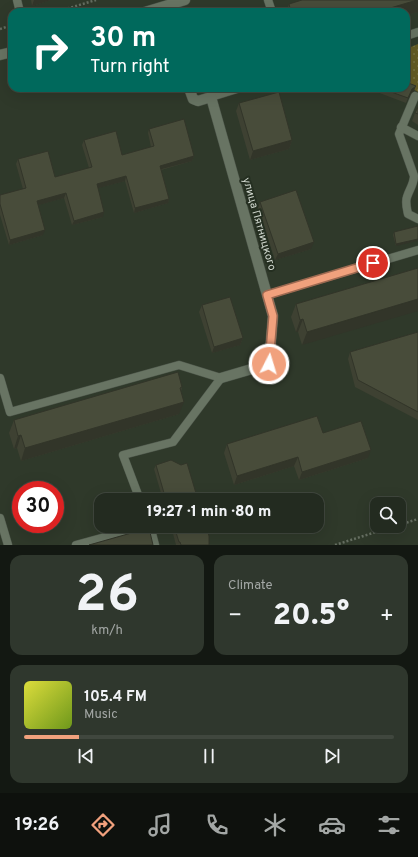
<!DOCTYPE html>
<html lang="en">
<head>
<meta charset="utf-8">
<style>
  body { margin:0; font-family:Overpass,sans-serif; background:#2f372d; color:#f1f3f6; height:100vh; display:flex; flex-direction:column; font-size:15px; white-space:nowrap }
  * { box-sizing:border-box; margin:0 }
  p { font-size:13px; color:#a3a7a5 }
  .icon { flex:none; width:22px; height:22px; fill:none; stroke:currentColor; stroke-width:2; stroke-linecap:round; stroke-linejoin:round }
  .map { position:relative; height:545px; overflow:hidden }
  .drawer { display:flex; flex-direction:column; gap:10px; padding:10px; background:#131812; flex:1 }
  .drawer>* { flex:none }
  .banner { position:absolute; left:8px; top:8px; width:402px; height:84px; border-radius:12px; box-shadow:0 4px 16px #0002,0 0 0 1px #40473e; background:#00695c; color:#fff; overflow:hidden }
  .controls { position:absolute; left:370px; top:497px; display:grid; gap:8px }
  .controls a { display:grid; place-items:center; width:36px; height:36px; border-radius:8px; background:#232b20; box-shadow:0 4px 16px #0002,0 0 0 1px #40473e; font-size:20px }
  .speed { position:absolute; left:12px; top:481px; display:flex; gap:8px; font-size:20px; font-weight:700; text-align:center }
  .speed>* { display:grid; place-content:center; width:52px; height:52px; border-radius:50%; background:#232b20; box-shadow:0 4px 16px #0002,0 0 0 1px #40473e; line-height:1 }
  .speed .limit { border:6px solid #d22; background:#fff; color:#111 }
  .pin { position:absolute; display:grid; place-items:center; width:34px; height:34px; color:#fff; margin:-17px; border:2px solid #fff; border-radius:50%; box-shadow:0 1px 4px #0007 }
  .me { position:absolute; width:44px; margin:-22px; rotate:5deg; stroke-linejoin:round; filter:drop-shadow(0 0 3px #0008) }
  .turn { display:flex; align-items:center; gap:14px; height:84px; padding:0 16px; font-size:18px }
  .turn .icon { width:52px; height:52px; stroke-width:2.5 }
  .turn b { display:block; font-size:28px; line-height:34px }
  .big { font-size:30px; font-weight:800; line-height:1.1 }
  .drawer .card { flex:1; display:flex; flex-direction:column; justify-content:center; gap:6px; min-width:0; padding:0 14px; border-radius:12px; background:#2f372d }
  .drawer .dial { align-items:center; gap:0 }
  .dial b { font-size:52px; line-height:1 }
  .song { display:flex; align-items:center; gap:12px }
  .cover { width:48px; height:48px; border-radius:6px; background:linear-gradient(135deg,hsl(60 70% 55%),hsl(80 70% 35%)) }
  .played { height:4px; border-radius:2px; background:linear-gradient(90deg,#f1a17d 15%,#40473e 15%) }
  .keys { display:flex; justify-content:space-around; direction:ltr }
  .heat { display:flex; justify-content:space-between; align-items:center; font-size:22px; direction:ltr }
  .drawer .tiles { flex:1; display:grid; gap:10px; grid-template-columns:1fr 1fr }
  .card:last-child { grid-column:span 2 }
  .trip { position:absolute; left:94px; top:493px; width:230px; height:40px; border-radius:12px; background:#232b20; box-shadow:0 4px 16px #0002,0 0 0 1px #40473e; font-weight:800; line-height:40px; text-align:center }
  .tabs { display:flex; height:64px; justify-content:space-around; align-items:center; background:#0e110d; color:#a3a7a5 }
  .tabs .icon { width:28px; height:28px }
  .tabs .active { color:#f1a17d }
  .tabs b { font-size:18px; color:#f1f3f6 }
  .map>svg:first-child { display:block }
</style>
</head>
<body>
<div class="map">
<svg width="418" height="545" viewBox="0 0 418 545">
  <defs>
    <pattern id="park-dots" width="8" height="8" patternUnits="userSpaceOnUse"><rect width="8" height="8" fill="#635a24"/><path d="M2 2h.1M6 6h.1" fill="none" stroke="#787143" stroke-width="1.8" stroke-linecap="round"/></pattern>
  </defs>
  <rect width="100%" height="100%" fill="#2f392a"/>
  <polygon fill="url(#park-dots)" points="418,44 418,92 406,85 406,49"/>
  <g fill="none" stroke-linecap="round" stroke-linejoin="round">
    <g stroke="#4e574b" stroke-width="9">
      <g id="service">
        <polyline points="17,0 20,12"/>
        <polyline points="268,0 272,12"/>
        <polyline points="406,36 418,32"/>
        <path d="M 415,96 L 399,134 L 414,176 C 414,184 409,190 407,197 C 405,202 407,209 408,214 L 418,219"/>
        <polyline points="211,97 240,88"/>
        <polyline points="401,127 418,136"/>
        <polyline points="267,295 418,250"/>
        <polyline points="0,378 10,412 179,365 221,378 173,442 123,455 140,500"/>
        <polyline points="0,518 8,545"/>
        <polyline points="150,526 155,545"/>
        <polyline points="76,545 145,526"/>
      </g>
    </g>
    <g stroke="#4e574b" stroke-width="11">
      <g id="minor">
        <polyline points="145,12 185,0"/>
        <polyline points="0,55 12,52"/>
        <polyline points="189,88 193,99 198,101 211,97 273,316 269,364 221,378"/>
      </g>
    </g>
    <g stroke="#656e61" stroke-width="2.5" stroke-dasharray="2 2" stroke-linecap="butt">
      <polyline points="56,12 96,0"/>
      <polyline points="0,29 12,25"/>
      <polyline points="399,525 418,519"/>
      <polyline points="335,545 395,526"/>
    </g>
    <use href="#service" stroke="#687463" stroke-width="8"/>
    <use href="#minor" stroke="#687463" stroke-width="10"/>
  </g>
  <g fill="#3e4132">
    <polygon points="31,0 51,0 32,6"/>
    <polygon points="418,0 418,12 406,15 406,12 286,12 289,4"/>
    <polygon points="379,88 406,88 414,91 410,94 406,103 377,92"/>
    <polygon points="239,103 292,140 289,149 250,160 236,111"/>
    <polygon points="418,107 418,125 412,121 415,113"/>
    <polygon points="149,129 194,156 192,161 161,170 169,199 168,203 134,213 125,181 98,188 103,217 72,225 64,198 38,205 43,235 9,245 0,215 0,195 23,189 16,164 18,159 55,177 89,168 82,145 84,140 122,155 151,147 148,133"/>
    <polygon points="260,202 311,249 275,260 258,208"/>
    <polygon points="418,226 396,246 393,235 394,232"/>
    <polygon points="418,268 302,345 298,332 296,332 291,317 296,304"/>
    <polygon points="202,305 243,338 240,345 212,353 199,312"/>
    <polygon points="418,332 418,420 355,387 348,359 350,352"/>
    <polygon points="182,387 181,392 179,414 21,461 17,448 14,449 9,433 14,420"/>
    <polygon points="323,433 368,458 299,480 294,466 234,485 224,453 227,444"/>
    <polygon points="156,465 198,500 163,500 154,469"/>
    <polygon points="171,526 206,526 209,545 176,545"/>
  </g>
  <g fill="#323529">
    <polygon points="34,0 51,0 32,6"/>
    <polygon points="418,0 418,12 406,15 406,12 377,12"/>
    <polygon points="416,86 414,91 410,94 406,103 412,89"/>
    <polygon points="292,140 289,149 250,160 253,151"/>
    <polygon points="194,156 192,161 158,170 160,166"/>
    <polygon points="126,176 125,181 95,189 97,184"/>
    <polygon points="66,193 64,198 35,206 37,201"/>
    <polygon points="169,199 168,203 134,213 135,208"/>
    <polygon points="104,212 103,217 72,225 74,221"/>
    <polygon points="45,230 43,235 9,245 10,240"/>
    <polygon points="418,239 418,241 396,246 396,244"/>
    <polygon points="314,242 311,249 275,260 278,254"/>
    <polygon points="418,299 418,311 302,345 307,332"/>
    <polygon points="303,319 298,332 296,332 300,320"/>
    <polygon points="243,338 240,345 212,353 214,347"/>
    <polygon points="184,402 179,414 21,461 25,448"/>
    <polygon points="21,435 17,448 14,449 18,436"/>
    <polygon points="371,450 368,458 299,480 302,472"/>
    <polygon points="298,457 294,466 234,485 237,476"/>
  </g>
  <g fill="#484c3a" stroke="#323529">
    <polygon points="302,0 417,0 377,12 291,12 289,4"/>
    <polygon points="406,82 416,86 412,89 408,98 380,88 406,88"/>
    <polygon points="279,92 292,140 253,151 239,103"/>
    <polygon points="418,107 418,114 415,113"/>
    <polygon points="184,119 194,156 160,166 169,199 135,208 126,176 97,184 104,212 74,221 66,193 37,201 45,230 10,240 0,204 0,195 26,188 18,159 48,151 55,177 92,167 84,140 116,131 122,155 154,146 149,129"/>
    <polygon points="296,190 314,242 278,254 260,202"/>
    <polygon points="418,226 418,239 396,244 394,232"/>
    <polygon points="418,268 418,299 307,332 303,319 300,320 296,304"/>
    <polygon points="230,297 243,338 214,347 202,305"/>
    <polygon points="418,332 418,412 358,380 350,352"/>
    <polygon points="178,372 182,387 180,388 184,402 25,448 21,435 18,436 14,420"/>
    <polygon points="317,416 323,433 361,421 371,450 302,472 298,457 237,476 227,444"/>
    <polygon points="171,460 181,465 187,463 198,500 166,500 156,465"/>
    <polygon points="174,526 206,526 209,536 209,545 181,545 180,542 179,542"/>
    <polygon points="149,528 153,545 89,545"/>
  </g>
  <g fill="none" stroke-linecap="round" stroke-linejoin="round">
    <g stroke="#9d6951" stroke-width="10">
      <polyline id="route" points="269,364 273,316 267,295 373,263"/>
    </g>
    <use href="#route" stroke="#f1a17d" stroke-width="7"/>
  </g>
  <g text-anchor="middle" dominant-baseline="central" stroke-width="4" stroke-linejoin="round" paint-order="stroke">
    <g font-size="11" fill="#cfd6cd" stroke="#252f21">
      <text transform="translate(259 224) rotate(74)">улица Пятницкого</text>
    </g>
  </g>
</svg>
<div class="controls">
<a><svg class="icon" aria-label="search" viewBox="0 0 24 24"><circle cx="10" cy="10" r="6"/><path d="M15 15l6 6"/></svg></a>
</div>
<div class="speed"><div class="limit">30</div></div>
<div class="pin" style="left:373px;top:263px;background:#d93025"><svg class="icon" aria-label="arrive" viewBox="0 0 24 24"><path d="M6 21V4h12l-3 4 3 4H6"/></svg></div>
<svg class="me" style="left:269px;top:364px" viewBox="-20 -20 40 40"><circle r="17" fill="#f1a17d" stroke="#fff" stroke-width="3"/><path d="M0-11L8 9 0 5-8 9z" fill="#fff"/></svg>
<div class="trip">19:27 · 1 min · 80 m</div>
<div class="banner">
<div class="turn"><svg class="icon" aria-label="right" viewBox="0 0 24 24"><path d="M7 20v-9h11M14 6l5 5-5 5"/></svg><div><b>30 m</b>Turn right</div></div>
</div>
</div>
<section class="drawer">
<div class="tiles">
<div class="card dial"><b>26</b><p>km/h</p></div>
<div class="card"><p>Climate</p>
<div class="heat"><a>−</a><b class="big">20.5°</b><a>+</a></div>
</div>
<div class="card">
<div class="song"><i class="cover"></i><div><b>105.4 FM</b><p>Music</p></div></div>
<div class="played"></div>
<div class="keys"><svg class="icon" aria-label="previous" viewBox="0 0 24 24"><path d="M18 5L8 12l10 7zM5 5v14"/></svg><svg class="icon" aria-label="pause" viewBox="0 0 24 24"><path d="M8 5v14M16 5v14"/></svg><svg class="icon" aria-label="next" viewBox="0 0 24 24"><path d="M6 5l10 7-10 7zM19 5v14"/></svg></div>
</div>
</div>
</section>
<nav class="tabs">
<b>19:26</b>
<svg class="icon active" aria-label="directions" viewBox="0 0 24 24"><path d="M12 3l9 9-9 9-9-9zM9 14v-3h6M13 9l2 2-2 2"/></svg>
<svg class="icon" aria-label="music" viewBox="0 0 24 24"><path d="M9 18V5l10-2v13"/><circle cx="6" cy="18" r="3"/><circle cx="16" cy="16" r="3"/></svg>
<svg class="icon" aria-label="phone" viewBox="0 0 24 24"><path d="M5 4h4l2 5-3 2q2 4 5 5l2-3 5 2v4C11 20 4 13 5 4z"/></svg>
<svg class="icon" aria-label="climate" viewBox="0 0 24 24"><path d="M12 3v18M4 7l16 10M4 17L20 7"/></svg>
<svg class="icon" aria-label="car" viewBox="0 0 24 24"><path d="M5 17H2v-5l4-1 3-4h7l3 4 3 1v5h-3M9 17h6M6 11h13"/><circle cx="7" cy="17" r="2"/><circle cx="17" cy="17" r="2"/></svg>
<svg class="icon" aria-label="filters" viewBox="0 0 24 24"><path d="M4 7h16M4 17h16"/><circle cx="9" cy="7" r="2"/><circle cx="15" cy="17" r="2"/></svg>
</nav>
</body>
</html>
